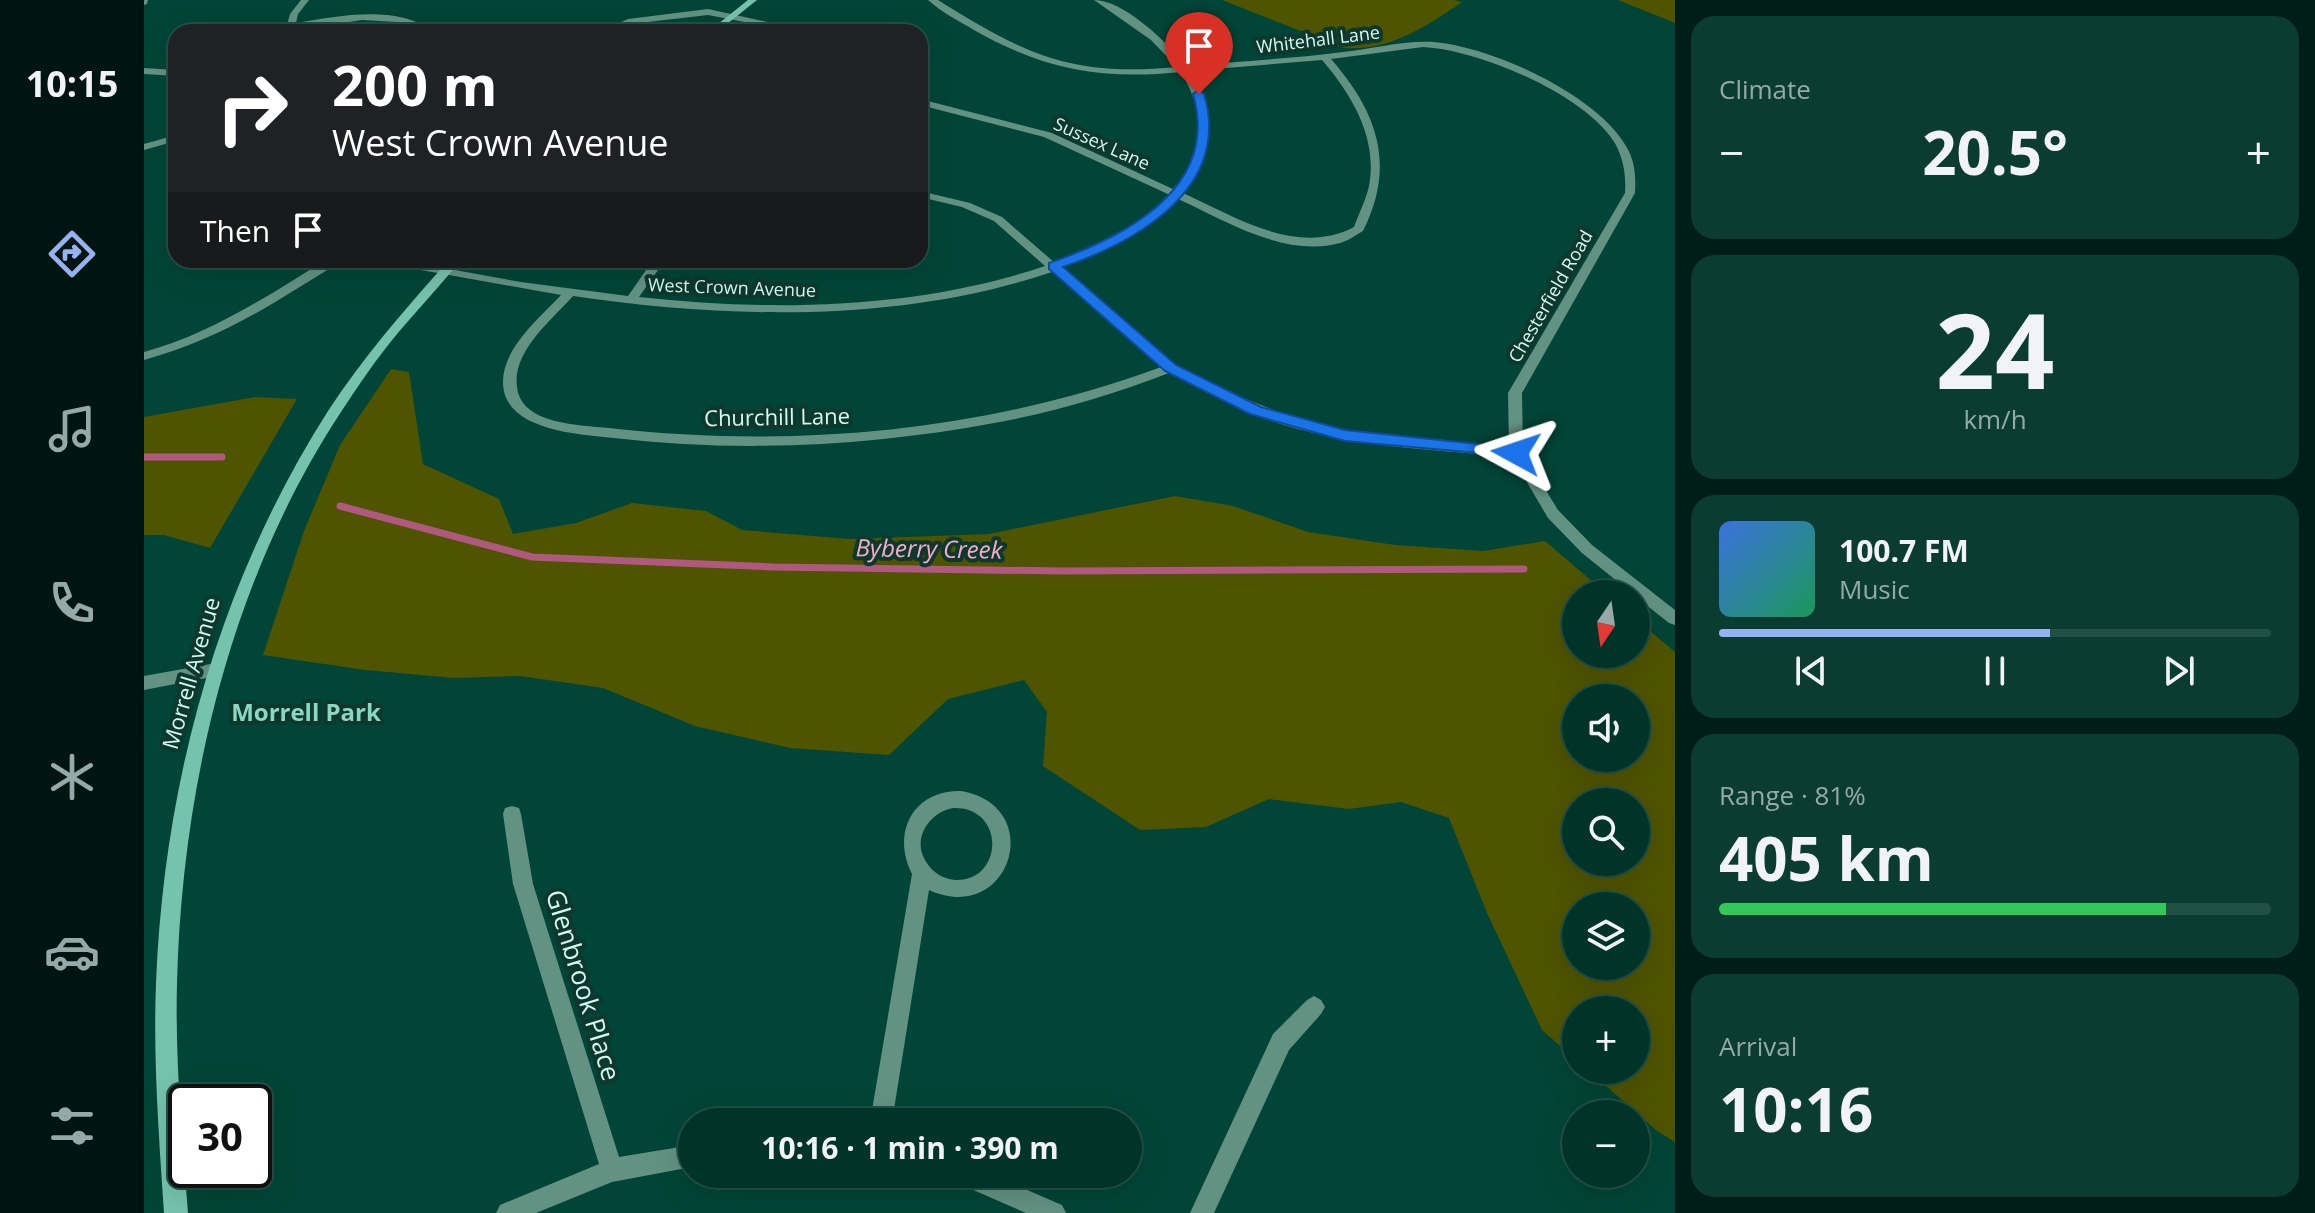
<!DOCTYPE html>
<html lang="en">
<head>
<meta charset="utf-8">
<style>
  body { margin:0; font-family:"Open Sans",sans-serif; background:#0a3c31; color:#f1f3f6; height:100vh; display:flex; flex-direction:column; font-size:30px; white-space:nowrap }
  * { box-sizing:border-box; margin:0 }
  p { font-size:26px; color:#95aaa8 }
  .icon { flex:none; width:44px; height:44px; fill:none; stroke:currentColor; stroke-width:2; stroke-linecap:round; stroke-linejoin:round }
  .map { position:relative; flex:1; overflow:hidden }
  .panel { display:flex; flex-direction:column; gap:16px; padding:16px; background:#001d17; width:640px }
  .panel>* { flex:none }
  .guide { position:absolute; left:24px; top:24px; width:760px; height:244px; border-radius:24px; box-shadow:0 8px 32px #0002,0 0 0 2px #224f46; background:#202124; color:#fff; overflow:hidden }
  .needle { width:52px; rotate:193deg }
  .buttons { position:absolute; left:1418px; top:580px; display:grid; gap:16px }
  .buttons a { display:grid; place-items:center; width:88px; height:88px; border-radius:50%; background:#003429; box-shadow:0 8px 32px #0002,0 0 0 2px #224f46; font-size:40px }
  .speed { position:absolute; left:24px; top:1084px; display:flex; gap:16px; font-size:40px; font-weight:700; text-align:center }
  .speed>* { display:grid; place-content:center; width:104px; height:104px; border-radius:50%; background:#003429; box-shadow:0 8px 32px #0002,0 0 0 2px #224f46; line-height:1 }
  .speed .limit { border:4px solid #111; border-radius:12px; background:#fff; color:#111 }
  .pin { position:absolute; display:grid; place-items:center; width:68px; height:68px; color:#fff; margin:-82px -34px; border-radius:50% 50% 50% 0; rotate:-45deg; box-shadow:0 0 8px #0007 }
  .pin .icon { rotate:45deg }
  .me { position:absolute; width:88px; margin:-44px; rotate:275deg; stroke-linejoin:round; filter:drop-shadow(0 0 6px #0008) }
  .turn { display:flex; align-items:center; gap:28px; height:168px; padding:0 32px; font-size:36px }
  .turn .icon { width:104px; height:104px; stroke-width:2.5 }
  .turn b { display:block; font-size:56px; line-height:68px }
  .then { display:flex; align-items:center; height:76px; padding:0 32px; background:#0003; gap:16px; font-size:30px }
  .big { font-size:60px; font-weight:700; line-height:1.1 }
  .panel .widget { flex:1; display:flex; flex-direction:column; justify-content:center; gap:12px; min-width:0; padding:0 28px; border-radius:24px; background:#0a3c31 }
  .panel .dial { align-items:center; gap:0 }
  .dial b { font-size:104px; line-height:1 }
  .song { display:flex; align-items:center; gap:24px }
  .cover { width:96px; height:96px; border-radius:12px; background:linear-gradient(135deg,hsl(220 70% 55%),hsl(150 70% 35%)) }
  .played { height:8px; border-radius:4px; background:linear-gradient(90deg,#95b2f1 60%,#224f46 60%) }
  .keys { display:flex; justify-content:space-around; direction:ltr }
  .heat { display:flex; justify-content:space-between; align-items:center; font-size:44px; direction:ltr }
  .charge { height:12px; border-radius:6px; background:linear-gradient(90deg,#34c759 81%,#224f46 0) }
  .trip { position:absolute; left:534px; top:1108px; width:464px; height:80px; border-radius:40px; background:#003429; box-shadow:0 8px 32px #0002,0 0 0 2px #224f46; font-weight:700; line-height:80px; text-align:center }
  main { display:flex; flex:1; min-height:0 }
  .menu { display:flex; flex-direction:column; width:144px; justify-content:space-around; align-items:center; background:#001510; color:#95aaa8 }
  .menu .icon { width:56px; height:56px }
  .menu .current { color:#95b2f1 }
  .menu b { font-size:36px; color:#f1f3f6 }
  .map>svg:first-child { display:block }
</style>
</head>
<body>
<main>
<nav class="menu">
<b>10:15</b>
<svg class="icon current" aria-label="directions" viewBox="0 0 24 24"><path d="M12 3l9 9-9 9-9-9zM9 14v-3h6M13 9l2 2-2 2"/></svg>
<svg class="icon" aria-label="music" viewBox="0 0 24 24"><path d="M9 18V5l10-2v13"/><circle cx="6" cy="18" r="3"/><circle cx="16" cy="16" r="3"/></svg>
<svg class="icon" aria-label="phone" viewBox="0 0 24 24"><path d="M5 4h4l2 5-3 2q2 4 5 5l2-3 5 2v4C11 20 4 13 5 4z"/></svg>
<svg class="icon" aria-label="climate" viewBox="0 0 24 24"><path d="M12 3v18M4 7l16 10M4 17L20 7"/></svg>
<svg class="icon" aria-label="car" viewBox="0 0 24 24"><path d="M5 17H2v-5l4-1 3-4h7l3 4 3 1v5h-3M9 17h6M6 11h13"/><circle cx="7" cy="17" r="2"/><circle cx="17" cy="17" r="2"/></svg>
<svg class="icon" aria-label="filters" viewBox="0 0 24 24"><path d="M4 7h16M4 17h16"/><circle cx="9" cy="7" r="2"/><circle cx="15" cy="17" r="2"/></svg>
</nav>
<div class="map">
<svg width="1531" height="1213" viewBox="0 0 1531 1213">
  <rect width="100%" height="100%" fill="#004537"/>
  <g fill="#4f5400" fill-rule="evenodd">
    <path d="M 1078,0 L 1310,0 L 1318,2 C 1281,27 1247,51 1200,48 Z"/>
    <polygon points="1474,0 1531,0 1531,23"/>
    <path d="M 247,369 L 265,372 L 279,464 L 355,499 L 369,534 L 432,523 L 488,503 L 562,511 L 598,530 L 706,539 L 845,534 L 1031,496 L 1089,506 L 1164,532 L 1251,545 L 1339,551 L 1401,541 L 1463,594 L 1432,594 L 1432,654 L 1492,654 L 1492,619 L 1531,652 L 1531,1142 L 1513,1131 L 1444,1070 L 1492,1070 L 1492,1010 L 1432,1010 L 1432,1060 L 1398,1030 L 1343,913 L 1305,818 L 1257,802 L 1205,809 L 1125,799 L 1062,827 L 996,830 L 899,766 L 903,712 L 880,680 L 804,699 L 745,755 L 646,748 L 551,726 L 459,688 L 376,676 L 310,678 L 221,670 L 119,655 L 160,531 L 196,445 ZM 1492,698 L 1492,758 L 1432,758 L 1432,698 ZM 1492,802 L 1492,862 L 1432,862 L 1432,802 ZM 1432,906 L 1492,906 L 1492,966 L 1432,966 Z"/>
    <polygon points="111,397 153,399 66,548 20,535 0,535 0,417"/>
  </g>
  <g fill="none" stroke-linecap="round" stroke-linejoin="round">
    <g stroke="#b0587f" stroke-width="7">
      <polyline points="0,457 78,457"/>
      <polyline points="196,506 388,557 630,567 918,571 1380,569"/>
    </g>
    <g fill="#639283" fill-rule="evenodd">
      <polygon points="0,0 4,0 3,4 0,5"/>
      <path d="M 157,0 L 165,0 L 154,14 L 152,23 C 196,16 252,4 291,32 L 280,32 L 253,22 L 218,20 L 141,32 L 146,14 Z"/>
      <path d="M 784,0 L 794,0 C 882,55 927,77 1033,67 L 1007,40 L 950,0 C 980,0 1024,43 1042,66 C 1095,61 1147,59 1199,52 C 1229,49 1259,40 1290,42 C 1348,47 1452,94 1482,146 C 1491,161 1492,176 1491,193 L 1378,393 L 1379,453 L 1414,510 L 1448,545 L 1531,610 L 1531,625 L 1525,623 L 1492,597 L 1492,594 L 1489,594 L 1438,553 L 1404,518 L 1368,457 C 1297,450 1223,448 1154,429 C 1110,418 1066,395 1025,373 C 970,394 914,411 856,422 C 728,446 599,453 470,438 C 435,434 361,431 359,384 C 358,348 395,319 417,295 L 238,263 L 232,260 L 256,260 L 377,282 L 484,296 L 509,260 L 521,260 L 495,297 C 629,312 773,309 901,266 L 850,221 L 818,207 L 776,197 L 776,191 L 826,203 L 858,217 L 911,263 C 953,246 993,226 1026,195 L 900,137 L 776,105 L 776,99 L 908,133 L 1031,190 C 1062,153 1061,112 1037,72 C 958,80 900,70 830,30 C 815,21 797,12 784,0 ZM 1279,47 C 1336,50 1443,95 1472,145 C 1480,161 1482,176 1481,193 L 1364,393 L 1365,447 L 1201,430 L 1158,421 L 1076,389 L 1031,365 L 918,268 C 961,251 1001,231 1034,199 C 1082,221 1141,258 1196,243 C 1204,241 1212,235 1219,231 C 1252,165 1234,113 1187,59 ZM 1178,60 C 1208,95 1234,138 1225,186 C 1222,200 1215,213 1210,227 C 1153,257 1092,217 1039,193 C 1073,153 1072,116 1046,71 ZM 908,272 L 1017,367 C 841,432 651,449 465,428 C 437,425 377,425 373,387 C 368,351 408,320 429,296 C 586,319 756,323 908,272 Z"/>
      <polygon points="564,9 669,32 652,32 564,15 486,24 468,32 456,32 484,19"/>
      <polygon points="0,68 32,70 32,76 0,74"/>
      <polygon points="32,135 32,141 0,150 0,144"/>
      <path d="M 182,260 L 196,260 C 184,271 168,279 154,288 C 105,319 56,345 0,360 L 0,352 C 67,334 123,296 182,260 Z"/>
      <polygon points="72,663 78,665 80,670 78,675 0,690 0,676"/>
      <path d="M 817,791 C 904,806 866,927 785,890 L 748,1122 L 726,1122 L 768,874 C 747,833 769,790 817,791 ZM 809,808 C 862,806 860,882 811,880 C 798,879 787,871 781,860 C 768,838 786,812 809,808 Z"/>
      <polygon points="368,806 375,808 377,814 389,884 475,1157 548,1145 548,1167 468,1182 392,1213 352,1213 356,1205 455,1164 369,884 359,814 361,808"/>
      <polygon points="1170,996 1177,1000 1181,1007 1177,1014 1145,1050 1070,1213 1046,1213 1129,1034 1163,1000"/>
      <polygon points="807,1174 846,1174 918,1205 922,1213 882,1213 811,1182"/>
    </g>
    <g fill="#76c3ad" fill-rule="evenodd">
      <polygon points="604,0 613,0 573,32 564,32"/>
      <path d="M 305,260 L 317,260 C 297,285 274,309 253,334 C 233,358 214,386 197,412 C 87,579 38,785 33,983 C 31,1060 38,1136 44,1213 L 20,1213 C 15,1137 9,1060 12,983 C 20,781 75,582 184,411 C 219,357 262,308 305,260 Z"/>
    </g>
  </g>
  <path fill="#1a73e8" stroke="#114b97" stroke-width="2" d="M 1055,90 L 1060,94 C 1088,187 995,241 919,267 L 1032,365 L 1117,407 L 1201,430 L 1372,448 L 1380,453 L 1378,457 L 1201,441 L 1106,414 L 1021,371 L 905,269 L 905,263 C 981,237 1076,188 1049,94 Z"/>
  <g text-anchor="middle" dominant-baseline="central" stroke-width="8" stroke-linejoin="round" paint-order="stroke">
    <g font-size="18" fill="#d5faee" stroke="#0e382d">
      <text transform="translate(1174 39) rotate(-7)">Whitehall Lane</text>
      <text transform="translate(958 143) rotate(24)">Sussex Lane</text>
      <text transform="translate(588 287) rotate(2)">West Crown Avenue</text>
      <text transform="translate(1406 296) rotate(-60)">Chesterfield Road</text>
    </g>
    <g font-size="22" fill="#d5faee" stroke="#0e382d">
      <text transform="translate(633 416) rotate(-1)">Churchill Lane</text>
      <text transform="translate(46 673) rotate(-74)">Morrell Avenue</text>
    </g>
    <g font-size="24" font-style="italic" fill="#f4acc9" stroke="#0e382d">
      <text transform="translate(785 548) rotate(1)">Byberry Creek</text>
    </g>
    <g font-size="24" font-weight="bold" fill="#8bd8c1" stroke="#0e382d">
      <text x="162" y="711">Morrell Park</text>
    </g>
    <g font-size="26" fill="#d5faee" stroke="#0e382d">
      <text transform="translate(440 985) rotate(73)">Glenbrook Place</text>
    </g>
  </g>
</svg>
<div class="buttons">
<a><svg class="needle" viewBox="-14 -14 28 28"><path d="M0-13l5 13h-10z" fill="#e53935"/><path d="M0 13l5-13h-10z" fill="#95aaa8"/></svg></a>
<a><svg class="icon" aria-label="sound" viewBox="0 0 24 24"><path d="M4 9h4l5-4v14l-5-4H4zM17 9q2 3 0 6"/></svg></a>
<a><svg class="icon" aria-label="search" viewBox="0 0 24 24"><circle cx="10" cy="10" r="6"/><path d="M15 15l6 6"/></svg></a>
<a><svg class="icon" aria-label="layers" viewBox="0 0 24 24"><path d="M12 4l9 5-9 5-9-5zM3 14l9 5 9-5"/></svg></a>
<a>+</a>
<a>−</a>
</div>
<div class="speed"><div class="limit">30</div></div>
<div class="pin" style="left:1055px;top:94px;background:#d93025"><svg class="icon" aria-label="arrive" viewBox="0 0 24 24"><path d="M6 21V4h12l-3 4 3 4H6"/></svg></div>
<svg class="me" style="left:1372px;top:453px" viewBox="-20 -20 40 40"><path d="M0-17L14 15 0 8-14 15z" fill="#1a73e8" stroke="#fff" stroke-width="4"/></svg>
<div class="trip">10:16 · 1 min · 390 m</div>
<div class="guide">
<div class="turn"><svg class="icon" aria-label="right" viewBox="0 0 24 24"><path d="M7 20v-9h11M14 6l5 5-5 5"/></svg><div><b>200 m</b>West Crown Avenue</div></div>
<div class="then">Then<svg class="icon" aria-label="arrive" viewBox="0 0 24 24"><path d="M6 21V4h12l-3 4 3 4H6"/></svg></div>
</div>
</div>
<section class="panel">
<div class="widget"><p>Climate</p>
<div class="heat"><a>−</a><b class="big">20.5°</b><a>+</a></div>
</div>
<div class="widget dial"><b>24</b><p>km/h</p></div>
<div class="widget">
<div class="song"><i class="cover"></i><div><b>100.7 FM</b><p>Music</p></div></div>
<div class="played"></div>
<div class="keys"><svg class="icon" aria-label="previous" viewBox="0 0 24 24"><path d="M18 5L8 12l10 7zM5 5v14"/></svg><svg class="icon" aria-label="pause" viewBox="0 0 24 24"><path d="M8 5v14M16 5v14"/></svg><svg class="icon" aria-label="next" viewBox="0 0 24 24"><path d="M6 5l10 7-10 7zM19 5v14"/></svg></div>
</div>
<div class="widget"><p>Range · 81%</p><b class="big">405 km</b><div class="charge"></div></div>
<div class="widget"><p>Arrival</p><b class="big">10:16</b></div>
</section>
</main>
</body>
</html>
